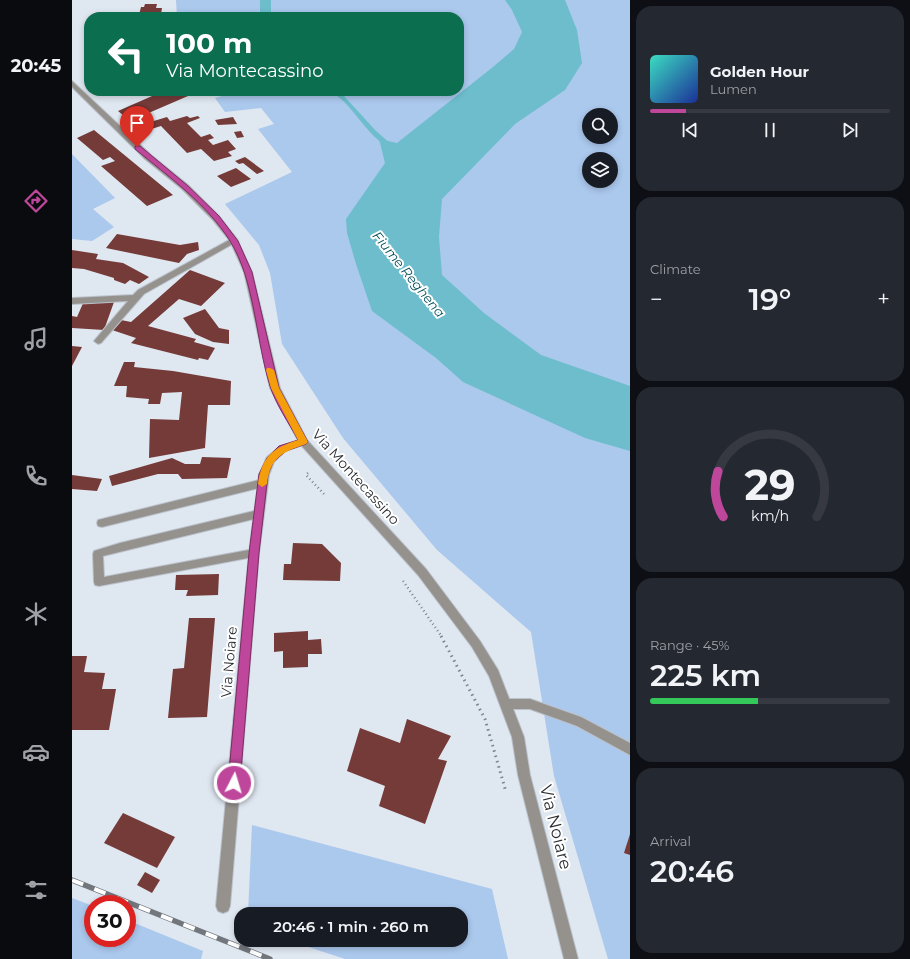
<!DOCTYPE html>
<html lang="en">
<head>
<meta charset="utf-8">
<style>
  body { margin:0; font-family:Montserrat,sans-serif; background:#242831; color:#f1f3f6; height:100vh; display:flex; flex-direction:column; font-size:15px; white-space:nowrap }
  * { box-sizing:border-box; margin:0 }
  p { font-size:13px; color:#9ea1a6 }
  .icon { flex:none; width:22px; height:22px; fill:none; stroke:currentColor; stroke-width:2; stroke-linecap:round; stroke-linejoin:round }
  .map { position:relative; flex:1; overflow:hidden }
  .drawer { display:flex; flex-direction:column; gap:6px; padding:6px; background:#0d0f14; width:280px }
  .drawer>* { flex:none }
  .top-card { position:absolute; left:12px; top:12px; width:380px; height:84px; border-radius:16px; box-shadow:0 2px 6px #0003; background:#0b6e4f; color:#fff; overflow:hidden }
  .fabs { position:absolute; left:510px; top:108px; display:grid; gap:8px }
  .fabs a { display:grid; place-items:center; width:36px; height:36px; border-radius:50%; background:#171b24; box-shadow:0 2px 6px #0003; font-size:20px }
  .speed { position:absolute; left:12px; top:895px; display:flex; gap:8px; font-size:20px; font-weight:700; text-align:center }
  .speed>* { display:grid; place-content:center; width:52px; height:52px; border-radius:50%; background:#171b24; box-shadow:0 2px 6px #0003; line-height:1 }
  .speed .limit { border:6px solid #d22; background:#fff; color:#111 }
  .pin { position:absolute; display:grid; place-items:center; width:34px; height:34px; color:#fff; margin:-41px -17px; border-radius:50% 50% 50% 0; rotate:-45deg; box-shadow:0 0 4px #0007 }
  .pin .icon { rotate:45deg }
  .me { position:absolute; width:44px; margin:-22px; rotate:5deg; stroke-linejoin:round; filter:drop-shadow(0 0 3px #0008) }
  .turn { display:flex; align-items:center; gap:14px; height:84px; padding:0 16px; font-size:18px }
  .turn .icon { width:52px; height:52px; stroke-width:2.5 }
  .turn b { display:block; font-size:28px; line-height:34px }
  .big { font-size:30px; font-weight:600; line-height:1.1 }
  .drawer .card { flex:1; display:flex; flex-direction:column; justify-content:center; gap:6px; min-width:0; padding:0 14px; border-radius:16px; background:#242831 }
  .drawer .dial { align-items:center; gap:0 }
  .dial svg { height:104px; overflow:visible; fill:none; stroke:#363941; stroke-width:7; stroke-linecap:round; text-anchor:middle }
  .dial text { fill:#f1f3f6; stroke:none }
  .song { display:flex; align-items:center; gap:12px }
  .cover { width:48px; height:48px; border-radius:6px; background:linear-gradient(135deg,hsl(170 70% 55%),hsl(230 70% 35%)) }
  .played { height:4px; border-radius:2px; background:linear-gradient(90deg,#bf479b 15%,#363941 15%) }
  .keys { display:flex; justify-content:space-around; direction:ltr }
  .heat { display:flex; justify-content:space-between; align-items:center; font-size:22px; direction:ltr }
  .charge { height:6px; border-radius:3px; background:linear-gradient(90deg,#34c759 45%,#363941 0) }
  .trip { position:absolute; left:162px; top:907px; width:234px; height:40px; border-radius:16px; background:#171b24; box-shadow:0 2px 6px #0003; font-weight:600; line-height:40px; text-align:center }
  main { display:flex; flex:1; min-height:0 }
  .menu { display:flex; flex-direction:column; width:72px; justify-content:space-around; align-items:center; background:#090b0e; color:#9ea1a6 }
  .menu .icon { width:28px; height:28px }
  .menu .selected { color:#bf479b }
  .menu b { font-size:18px; color:#f1f3f6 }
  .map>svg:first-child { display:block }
</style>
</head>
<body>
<main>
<nav class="menu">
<b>20:45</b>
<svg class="icon selected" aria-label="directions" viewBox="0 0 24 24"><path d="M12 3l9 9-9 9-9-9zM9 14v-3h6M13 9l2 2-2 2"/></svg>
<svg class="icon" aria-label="music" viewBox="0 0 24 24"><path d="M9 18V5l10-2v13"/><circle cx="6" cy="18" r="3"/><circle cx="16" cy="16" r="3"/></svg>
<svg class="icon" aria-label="phone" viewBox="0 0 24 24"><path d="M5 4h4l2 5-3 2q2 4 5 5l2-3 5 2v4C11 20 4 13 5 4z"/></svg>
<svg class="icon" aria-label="climate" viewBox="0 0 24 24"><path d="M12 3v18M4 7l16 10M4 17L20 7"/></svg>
<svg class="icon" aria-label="car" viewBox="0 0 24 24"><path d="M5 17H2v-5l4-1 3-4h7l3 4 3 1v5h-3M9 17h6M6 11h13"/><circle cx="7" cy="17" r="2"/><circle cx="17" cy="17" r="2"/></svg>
<svg class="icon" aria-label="filters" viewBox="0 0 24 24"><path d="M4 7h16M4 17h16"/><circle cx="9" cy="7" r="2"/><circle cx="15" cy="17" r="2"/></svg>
</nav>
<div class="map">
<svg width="558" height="959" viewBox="0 0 558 959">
  <rect width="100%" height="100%" fill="#dfe7f1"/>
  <g fill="#abc8ed" fill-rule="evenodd">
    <path d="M 104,0 L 558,0 L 558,959 L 536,959 L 482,776 L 459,632 L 365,550 L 271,438 L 210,344 L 198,273 L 187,245 L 153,204 L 220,172 L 186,129 L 202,124 L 189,108 L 153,112 L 143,98 L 167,91 L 387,91 L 387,17 L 105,17 ZM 517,115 L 539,115 L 539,137 L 517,137 ZM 517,159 L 539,159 L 539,181 L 517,181 Z"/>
    <polygon points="0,154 43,198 21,209 42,227 20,241 0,239"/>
    <polygon points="180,825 420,889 436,959 273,959 215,940 389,940 389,914 176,914"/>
    <polygon points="0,898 21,906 21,938 55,938 55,920 131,951 129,959 0,959"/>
  </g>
  <g fill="#6dbdcc">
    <rect x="190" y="0" width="9" height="17"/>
    <polygon points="433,0 493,0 505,30 510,63 493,90 443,124 370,199 367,237 370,275 412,313 469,355 558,386 558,451 513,438 391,382 364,358 300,311 284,264 275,233 274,219 313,163 307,139 325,143 421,67 442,49 450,32 440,10"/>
  </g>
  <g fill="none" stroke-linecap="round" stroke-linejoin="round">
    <g fill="#6dbdcc" fill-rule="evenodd">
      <rect x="188" y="0" width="4" height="17"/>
      <path d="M 259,91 L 265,91 L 272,96 L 304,131 L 319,144 L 319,146 C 306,147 285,115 276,106 C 271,100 265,96 259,91 Z"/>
    </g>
  </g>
  <g fill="#753b39">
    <polygon points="73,4 85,4 84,8 90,8 89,14 82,14 81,17 49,17 50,15 67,15 69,7 72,7"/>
    <polygon points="103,91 123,93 58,121 46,111 87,93 91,96"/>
    <polygon points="115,116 118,118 126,116 128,118 115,123 129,137 138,134 142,138 136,140 141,145 156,140 164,149 156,152 160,156 142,161 129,149 115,153 89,126 70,132 65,126 95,117 98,121"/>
    <polygon points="161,117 165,124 146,125 143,120"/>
    <polygon points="22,130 101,195 75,206 29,166 43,161 38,157 31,160 5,138"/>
    <polygon points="169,131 172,137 165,138 162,132"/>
    <polygon points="173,157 192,171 185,174 171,163 167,164 163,161"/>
    <polygon points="164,168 179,179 159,187 145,176"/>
    <polygon points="45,234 108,245 126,242 127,250 115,254 107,263 34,248"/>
    <polygon points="0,250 26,254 24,259 51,263 77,277 67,284 58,280 53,284 42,280 42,278 12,269 0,268"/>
    <polygon points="118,270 153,283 129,306 107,299 76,326 124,339 122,342 143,348 136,360 127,358 126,360 59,343 64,338 40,330 49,320 59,322"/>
    <polygon points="12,301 42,302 32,330 0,328 0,316 5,317"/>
    <polygon points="133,309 147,328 157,330 157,344 141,342 123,334 111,318"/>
    <polygon points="0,346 10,347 0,366"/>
    <polygon points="52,362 63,362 62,367 101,371 159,381 158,405 136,405 133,448 77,458 78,419 107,420 110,392 90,393 88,404 76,404 77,399 54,397 55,386 42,386"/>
    <polygon points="130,457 159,458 155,478 110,479 106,474 86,474 40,486 37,476 100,458 113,464 128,464"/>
    <polygon points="0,475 30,479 25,491 0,489"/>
    <polygon points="221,543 250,544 269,563 268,581 211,580 212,564 219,564"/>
    <polygon points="147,574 146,595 114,596 116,590 103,590 104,575"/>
    <polygon points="117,618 143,618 135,717 96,718 101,669 112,668"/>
    <polygon points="236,631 236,640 249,639 250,654 236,654 236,667 211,668 211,651 202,652 202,633"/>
    <polygon points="0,656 15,656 12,672 33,673 30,689 44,689 37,730 0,730"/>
    <polygon points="335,719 379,736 366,759 375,761 353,824 307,806 313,786 275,771 288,728 328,743"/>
    <polygon points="51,813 103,837 85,868 32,843"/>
    <polygon points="558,834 558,855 552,853"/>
    <polygon points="73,872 88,880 80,893 65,885"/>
  </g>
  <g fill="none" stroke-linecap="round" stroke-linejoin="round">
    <g stroke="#bbc2cb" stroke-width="2">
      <g id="service">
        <polygon points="159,239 162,239 166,241 72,294 29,343 26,344 22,341 56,301 0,304 0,298 61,295 66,290"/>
        <polygon points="191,479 196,483 195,486 30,527 26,526 25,523 26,520 30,519"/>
        <polygon points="186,510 190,511 191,514 190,517 31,556 32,577 182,549 186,550 187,553 186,556 27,586 23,585 22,582 21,554 22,551 48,543"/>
      </g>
    </g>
    <g stroke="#bbc2cb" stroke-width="2">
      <g id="minor">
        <polygon points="231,439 234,440 236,442 234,444 213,451 202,462 197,475 187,553 158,906 156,911 151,913 146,911 144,906 177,553 187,475 195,457 207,447"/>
        <polygon points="434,699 458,699 509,717 558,743 558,755 505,726 458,709 434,709 430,708 428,704 430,700"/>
      </g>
    </g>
    <g stroke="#bbc2cb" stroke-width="2">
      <polygon id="tertiary" points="0,81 79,155 116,185 147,216 165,239 180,272 208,388 235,440 354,569 408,641 426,670 452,737 458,775 506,959 492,959 446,775 440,737 417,676 400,647 346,575 228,444 198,388 172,272 158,241 141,220 110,189 73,159 0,87"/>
    </g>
    <g stroke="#7e848a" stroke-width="2.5" stroke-dasharray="1 3" stroke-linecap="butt">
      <polyline points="236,473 234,475 252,494"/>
      <polyline points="331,581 370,637"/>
    </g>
    <polyline stroke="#7e848a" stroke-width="3" stroke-dasharray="1.5 4" stroke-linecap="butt" points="369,636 413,719 434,792"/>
    <use href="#service" fill="#95928e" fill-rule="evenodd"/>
    <use href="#minor" fill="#95928e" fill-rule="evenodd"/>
    <use href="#tertiary" fill="#95928e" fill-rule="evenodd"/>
    <g stroke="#72777d" stroke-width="5.5">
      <polyline id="rail" points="0,880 198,959"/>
    </g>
    <use href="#rail" stroke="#fff" stroke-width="4" stroke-dasharray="12" stroke-linecap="butt"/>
  </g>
  <path fill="#bf479b" stroke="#7c2e65" d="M 63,146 L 68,146 L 116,186 L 147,216 L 166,241 L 180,272 L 207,388 L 236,442 L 234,444 L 214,451 L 201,462 L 196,474 L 187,553 L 168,783 L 166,787 L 162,789 L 158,787 L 156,783 L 177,553 L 187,474 L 195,458 L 207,446 L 226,440 C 217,423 204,405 198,386 C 184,342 183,280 158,241 C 135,204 96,176 63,149 Z"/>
  <path fill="#f59e0b" d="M 195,368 L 198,368 L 202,370 L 207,388 L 236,442 L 234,444 C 211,452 198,457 195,484 L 190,487 L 186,484 C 190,456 201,448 226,440 L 199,388 L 194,370 Z"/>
  <g text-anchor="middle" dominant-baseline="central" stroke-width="4" stroke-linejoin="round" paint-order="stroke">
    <g font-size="13" font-style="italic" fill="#044f5a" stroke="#fff">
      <text transform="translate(337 274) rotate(51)">Fiume Reghena</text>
    </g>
    <g font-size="14" fill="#2a2d31" stroke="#fff">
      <text transform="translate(284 477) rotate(48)">Via Montecassino</text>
      <text transform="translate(157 662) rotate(-85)">Via Noiare</text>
    </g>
    <g font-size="17" fill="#2a2d31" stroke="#fff">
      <text transform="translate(484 827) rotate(76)">Via Noiare</text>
    </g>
  </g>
</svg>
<div class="fabs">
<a><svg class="icon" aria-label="search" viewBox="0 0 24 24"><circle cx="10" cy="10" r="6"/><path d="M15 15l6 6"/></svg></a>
<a><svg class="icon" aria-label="layers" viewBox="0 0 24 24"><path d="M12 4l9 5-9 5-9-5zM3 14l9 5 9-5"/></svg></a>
</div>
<div class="speed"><div class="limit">30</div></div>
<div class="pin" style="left:65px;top:147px;background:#d93025"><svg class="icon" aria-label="arrive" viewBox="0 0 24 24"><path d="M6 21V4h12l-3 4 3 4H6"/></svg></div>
<svg class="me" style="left:162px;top:783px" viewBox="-20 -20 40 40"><circle r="17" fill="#bf479b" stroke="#fff" stroke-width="3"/><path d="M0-11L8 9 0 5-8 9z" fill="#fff"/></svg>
<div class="trip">20:46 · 1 min · 260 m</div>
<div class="top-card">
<div class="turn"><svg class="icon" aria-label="left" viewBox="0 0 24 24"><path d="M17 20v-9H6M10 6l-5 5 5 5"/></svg><div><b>100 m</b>Via Montecassino</div></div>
</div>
</div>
<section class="drawer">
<div class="card">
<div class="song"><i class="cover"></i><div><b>Golden Hour</b><p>Lumen</p></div></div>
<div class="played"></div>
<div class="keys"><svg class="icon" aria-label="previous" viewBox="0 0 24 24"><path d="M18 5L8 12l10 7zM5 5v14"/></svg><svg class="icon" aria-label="pause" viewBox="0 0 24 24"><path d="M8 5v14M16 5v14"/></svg><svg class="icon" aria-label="next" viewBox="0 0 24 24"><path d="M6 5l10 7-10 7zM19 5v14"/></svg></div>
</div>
<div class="card"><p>Climate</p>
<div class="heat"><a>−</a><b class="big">19°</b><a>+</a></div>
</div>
<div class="card dial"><svg viewBox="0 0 100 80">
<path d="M14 69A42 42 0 1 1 86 69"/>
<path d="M14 69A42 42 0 0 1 10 34" stroke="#bf479b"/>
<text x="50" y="56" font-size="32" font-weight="700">29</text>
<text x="50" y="72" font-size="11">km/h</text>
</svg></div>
<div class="card"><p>Range · 45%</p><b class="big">225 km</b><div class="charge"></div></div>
<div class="card"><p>Arrival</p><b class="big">20:46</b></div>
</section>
</main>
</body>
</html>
